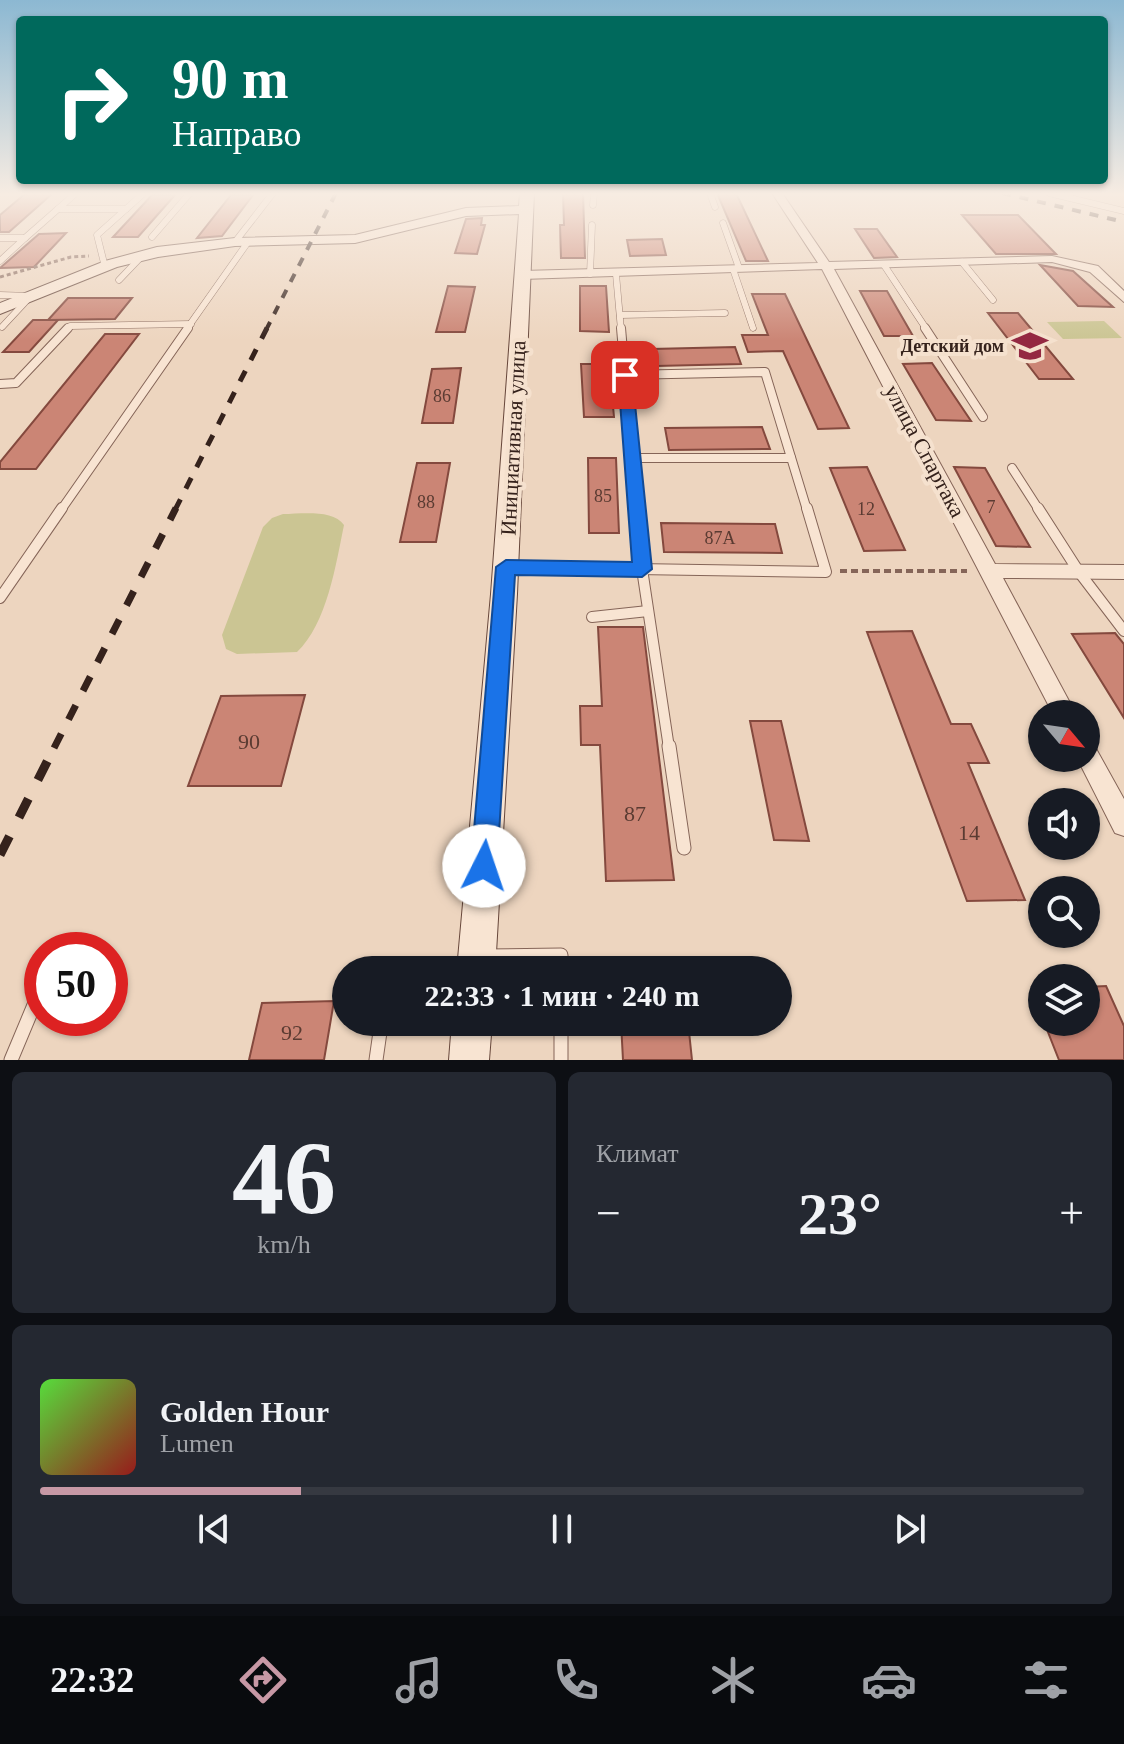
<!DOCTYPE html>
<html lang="ru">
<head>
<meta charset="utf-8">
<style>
  body { margin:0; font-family:Georgia,serif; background:#242831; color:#f1f3f6; height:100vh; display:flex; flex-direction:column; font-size:30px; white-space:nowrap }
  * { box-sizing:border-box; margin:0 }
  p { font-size:26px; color:#9ea1a6 }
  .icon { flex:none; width:44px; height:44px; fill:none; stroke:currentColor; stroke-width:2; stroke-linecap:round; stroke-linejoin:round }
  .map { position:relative; height:1060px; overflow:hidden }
  .sheet { display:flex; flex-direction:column; gap:12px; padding:12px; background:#0d0f14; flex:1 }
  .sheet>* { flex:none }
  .top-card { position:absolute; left:16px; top:16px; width:1092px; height:168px; border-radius:8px; box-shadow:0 2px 6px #0004; background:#00695c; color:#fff; overflow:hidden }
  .needle { width:52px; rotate:119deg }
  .controls { position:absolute; left:1028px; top:700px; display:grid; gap:16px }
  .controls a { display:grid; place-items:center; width:72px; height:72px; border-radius:50%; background:#171b24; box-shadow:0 2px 6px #0004; font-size:40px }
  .speed { position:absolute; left:24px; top:932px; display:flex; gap:16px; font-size:40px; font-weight:700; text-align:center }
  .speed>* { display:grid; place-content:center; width:104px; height:104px; border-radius:50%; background:#171b24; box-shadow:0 2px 6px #0004; line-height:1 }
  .speed .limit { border:12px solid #d22; background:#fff; color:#111 }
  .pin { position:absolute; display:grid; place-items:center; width:68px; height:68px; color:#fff; margin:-34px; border-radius:16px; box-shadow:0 4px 12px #0006 }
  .me { position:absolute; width:88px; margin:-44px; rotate:4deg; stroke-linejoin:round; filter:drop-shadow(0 0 6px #0008) }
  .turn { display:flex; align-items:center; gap:28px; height:168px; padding:0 24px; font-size:36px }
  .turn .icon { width:104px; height:104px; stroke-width:2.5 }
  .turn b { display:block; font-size:56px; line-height:68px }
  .big { font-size:60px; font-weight:600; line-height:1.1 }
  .sheet .card { flex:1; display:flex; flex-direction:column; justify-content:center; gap:12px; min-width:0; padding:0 28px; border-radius:12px; background:#242831 }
  .sheet .dial { align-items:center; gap:0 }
  .dial b { font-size:104px; line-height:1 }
  .song { display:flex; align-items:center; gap:24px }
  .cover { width:96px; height:96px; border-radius:12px; background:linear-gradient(135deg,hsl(110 70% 55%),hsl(0 70% 35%)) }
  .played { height:8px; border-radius:4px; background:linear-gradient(90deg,#c798a5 25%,#363941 25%) }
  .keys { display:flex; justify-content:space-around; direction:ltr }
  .heat { display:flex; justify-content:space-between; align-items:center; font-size:44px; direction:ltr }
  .sheet .tiles { flex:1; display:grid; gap:12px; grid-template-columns:1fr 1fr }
  .card:last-child { grid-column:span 2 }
  .trip { position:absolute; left:332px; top:956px; width:460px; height:80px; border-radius:40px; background:#171b24; box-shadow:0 2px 6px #0004; font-weight:600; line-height:80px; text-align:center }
  .tabs { display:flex; height:128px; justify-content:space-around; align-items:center; background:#090b0e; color:#9ea1a6 }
  .tabs .icon { width:56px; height:56px }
  .tabs .active { color:#c798a5 }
  .tabs b { font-size:36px; color:#f1f3f6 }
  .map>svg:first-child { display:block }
</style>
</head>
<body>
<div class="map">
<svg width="1124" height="1060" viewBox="0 0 1124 1060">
  <rect width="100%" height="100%" fill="#edd5bf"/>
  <g fill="#cbc593">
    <polygon points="1104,321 1122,338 1063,339 1047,322"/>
    <path d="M 283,514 C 301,514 333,509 344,525 C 336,564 327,624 297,652 L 237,654 L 226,649 L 222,635 L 263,527 L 272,518 Z"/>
  </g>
  <g fill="#cb8575" stroke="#84493e" stroke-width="2">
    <polygon points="26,193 53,193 9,232 0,232 0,215"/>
    <polygon points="563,193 583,193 585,258 561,258 560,225 564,225"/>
    <polygon points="717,193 736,193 768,261 746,261"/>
    <polygon points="152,195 175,195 138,237 113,237"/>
    <polygon points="231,195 253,195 222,236 197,238"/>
    <polygon points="962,215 1018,215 1056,254 996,254"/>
    <polygon points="482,218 481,225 485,225 477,254 455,253 466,219"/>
    <polygon points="855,229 877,229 897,257 874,258"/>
    <polygon points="66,233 34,267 0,268 39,234"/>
    <polygon points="662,239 666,255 630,256 627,240"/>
    <polygon points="1040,265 1073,271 1113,307 1078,306"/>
    <polygon points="448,286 475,287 465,332 436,332"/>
    <polygon points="580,286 606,286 609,332 580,331"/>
    <polygon points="860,291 887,291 913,336 884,336"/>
    <polygon points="752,294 785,294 849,428 818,429 783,351 748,352 742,335 768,335"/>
    <polygon points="68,298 132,298 115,319 48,320"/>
    <polygon points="988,313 1018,313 1073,379 1039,379"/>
    <polygon points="33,320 58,320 29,352 3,352"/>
    <polygon points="105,334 139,334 36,469 0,469 0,462"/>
    <polygon points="735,347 741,364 656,366 652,349"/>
    <polygon points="932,363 971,421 936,420 903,364"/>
    <polygon points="581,364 609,364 614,417 584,417"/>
    <polygon points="461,368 453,423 422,423 432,369"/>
    <polygon points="762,427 770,449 669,450 665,428"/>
    <polygon points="588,458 616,458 619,533 589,533"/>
    <polygon points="417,463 450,463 436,542 400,542"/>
    <polygon points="867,467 905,550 864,551 830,468"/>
    <polygon points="954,467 985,468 1030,547 996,546"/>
    <polygon points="661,523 775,524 782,553 664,552"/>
    <polygon points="598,627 643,627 674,880 606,881 600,745 581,745 580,706 602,706"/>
    <polygon points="912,631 951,724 971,724 989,763 968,763 1025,900 967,901 867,632"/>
    <polygon points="1115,633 1124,644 1124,718 1072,634"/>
    <polygon points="305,695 281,786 188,786 221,696"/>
    <polygon points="750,721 781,721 809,841 774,840"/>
    <polygon points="1106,986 1124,1026 1124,1060 1059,1060 1044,1022 1086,1022 1086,987"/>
    <polygon points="334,1001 324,1060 249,1060 262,1003"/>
    <polygon points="621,1022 688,1022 692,1060 623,1060"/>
  </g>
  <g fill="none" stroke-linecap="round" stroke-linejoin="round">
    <g stroke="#856558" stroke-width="7">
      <g id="lane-far3">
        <polyline points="76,193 58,209 126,209"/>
        <polyline points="710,193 715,207"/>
        <polyline points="1049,193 1124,211"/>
        <polyline points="593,205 594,193"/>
        <polyline points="723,223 739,268"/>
        <polyline points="152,237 190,193"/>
        <polyline points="0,238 25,238 58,209"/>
        <polyline points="235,242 273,193"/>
        <polyline points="0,261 25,238"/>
        <polyline points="962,262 993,300"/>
        <polyline points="884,265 927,330"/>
        <polyline points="105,267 97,235 144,193"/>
        <polyline points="733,269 753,328"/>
        <polyline points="590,274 592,225"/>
        <polyline points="616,274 621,330"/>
        <polyline points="119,280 142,256"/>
        <polyline points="0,295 32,296"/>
        <polyline points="620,315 725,313"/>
        <polyline points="2,327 29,298"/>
        <polyline points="66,330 70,326 191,324"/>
        <polyline points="186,330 248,242"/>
      </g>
    </g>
    <g stroke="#856558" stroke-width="10">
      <g id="lane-far2">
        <polyline points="621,328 637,510"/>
        <polyline points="925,328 983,417"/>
        <polyline points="625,375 765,372 807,510"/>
        <polyline points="0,384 16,383 68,328"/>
        <polyline points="632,458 791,458"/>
        <polyline points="1012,468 1039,510"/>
        <polyline points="61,510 188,328"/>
      </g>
    </g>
    <g stroke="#856558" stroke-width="12">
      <g id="lane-far1">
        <polyline points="637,508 642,569 669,748"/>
        <polyline points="1038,508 1079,572 1124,631"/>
        <polyline points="509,567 826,572 807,508"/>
        <polyline points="0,598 62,508"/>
        <polyline points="592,617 648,611"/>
      </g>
    </g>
    <g stroke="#856558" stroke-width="15">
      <g id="lane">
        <polyline points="669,746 684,848"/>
        <polyline points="483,956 561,955 561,970"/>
        <polyline points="561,1022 561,1060"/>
        <polyline points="11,1060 42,986"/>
        <polyline points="376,1060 380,1032"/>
      </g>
    </g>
    <g stroke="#856558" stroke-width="2">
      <g id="street">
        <polygon points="772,193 782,193 829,262 1052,256 1098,266 1124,291 1124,302 1090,272 1052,262 834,269 995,564 1124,565 1124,579 1003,578 1076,714 1053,714 822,269 522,279 516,275 522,271 818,263"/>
        <polygon points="1086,742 1094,745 1124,799 1124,836 1115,833 1077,758 1086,758"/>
      </g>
    </g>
    <g stroke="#67473b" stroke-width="2">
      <g id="secondary">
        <polygon points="520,193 534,193 517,594 495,970 457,970 491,594 519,214 466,216 355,243 235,246 158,257 117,267 0,314 0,303 105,261 157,247 235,238 355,235 466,208 519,206"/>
        <polygon points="452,1022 492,1022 489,1060 449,1060"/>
      </g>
    </g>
    <polyline stroke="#856558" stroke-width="3" stroke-dasharray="4 3" stroke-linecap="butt" points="0,277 71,257 89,256"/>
    <polyline stroke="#856558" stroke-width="4" stroke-dasharray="7 4" stroke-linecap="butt" points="840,571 967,571"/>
    <use href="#lane-far3" stroke="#f8e4d2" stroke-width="6"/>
    <use href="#lane-far2" stroke="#f8e4d2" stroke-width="8"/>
    <use href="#lane-far1" stroke="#f8e4d2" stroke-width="10"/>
    <use href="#lane" stroke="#f8e4d2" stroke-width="13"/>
    <use href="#street" fill="#f8e4d2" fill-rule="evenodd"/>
    <use href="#secondary" fill="#f8e4d2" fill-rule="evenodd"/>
    <g stroke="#35221c" stroke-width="4" stroke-dasharray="9 9" stroke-linecap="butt">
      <polyline points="1002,193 1124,222"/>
      <polyline points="266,330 336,193"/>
    </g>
    <polyline stroke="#35221c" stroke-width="5" stroke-dasharray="12 12" stroke-linecap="butt" points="175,510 267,328"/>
    <polyline stroke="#35221c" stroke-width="7" stroke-dasharray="16 16" stroke-linecap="butt" points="54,748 176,508"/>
    <polyline stroke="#35221c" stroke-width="9" stroke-dasharray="21 21" stroke-linecap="butt" points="0,855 55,746"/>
  </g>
  <linearGradient id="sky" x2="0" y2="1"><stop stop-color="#8cb8d2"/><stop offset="0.57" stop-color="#f7ece2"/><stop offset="1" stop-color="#f7ece2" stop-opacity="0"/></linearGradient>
  <rect width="1124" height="341" fill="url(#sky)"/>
  <polygon fill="#1a73e8" stroke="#114b97" stroke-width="2" points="625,370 632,375 652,569 642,577 515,575 497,866 493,875 484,879 475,875 471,866 496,567 506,560 632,562 618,375"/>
  <defs>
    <g id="school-bare" transform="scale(2.76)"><path d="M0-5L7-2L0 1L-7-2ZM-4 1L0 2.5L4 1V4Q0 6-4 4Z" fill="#942842" stroke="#f5e1ce" stroke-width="2.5" paint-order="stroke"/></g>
  </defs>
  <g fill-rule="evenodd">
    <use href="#school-bare" x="1030" y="346"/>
  </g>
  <g text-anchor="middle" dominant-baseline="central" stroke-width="8" stroke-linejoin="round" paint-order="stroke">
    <g font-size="18" font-weight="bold" fill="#35221c" stroke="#f5e1ce" text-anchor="end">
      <text x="1004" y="346">Детский дом</text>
    </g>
    <g font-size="18" fill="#5a3b32">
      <text x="442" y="396">86</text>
      <text x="603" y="496">85</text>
      <text x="426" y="502">88</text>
      <text x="991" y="507">7</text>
      <text x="866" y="509">12</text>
      <text x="720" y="538">87А</text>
    </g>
    <g font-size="22" fill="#35221c" stroke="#f5e1ce">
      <text transform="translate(513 438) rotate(-87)">Инициативная улица</text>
      <text transform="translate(925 451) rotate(62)">улица Спартака</text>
    </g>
    <g font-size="22" fill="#5a3b32">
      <text x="249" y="741">90</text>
      <text x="635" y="813">87</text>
      <text x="969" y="832">14</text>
      <text x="292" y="1032">92</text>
    </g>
  </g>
</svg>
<div class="controls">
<a><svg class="needle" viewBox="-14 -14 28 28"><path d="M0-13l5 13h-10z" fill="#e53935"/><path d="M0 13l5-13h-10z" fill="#9ea1a6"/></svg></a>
<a><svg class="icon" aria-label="sound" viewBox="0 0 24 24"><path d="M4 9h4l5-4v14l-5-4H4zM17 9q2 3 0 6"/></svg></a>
<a><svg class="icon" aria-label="search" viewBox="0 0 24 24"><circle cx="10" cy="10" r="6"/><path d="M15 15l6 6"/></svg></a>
<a><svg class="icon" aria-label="layers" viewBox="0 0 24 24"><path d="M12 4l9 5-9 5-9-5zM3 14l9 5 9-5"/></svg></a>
</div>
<div class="speed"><div class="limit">50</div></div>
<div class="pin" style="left:625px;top:375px;background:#d93025"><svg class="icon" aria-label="arrive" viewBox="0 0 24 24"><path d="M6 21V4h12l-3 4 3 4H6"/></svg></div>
<svg class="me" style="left:484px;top:866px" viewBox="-20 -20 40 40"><circle r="19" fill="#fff"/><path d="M0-13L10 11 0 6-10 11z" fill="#1a73e8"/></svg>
<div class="trip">22:33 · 1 мин · 240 m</div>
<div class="top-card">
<div class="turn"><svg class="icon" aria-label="right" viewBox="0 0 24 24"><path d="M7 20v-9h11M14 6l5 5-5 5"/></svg><div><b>90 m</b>Направо</div></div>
</div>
</div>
<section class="sheet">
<div class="tiles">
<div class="card dial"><b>46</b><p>km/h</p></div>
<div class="card"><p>Климат</p>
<div class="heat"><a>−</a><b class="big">23°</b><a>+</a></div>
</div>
<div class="card">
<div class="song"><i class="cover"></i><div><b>Golden Hour</b><p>Lumen</p></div></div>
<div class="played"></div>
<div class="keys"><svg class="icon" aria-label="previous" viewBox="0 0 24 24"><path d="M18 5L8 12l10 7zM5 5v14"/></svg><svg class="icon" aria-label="pause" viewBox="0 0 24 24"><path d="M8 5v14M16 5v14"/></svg><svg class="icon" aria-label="next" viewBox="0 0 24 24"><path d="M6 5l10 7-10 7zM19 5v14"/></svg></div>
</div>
</div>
</section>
<nav class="tabs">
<b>22:32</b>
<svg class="icon active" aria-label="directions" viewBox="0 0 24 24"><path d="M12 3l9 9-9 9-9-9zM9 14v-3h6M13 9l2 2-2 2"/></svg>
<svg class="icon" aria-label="music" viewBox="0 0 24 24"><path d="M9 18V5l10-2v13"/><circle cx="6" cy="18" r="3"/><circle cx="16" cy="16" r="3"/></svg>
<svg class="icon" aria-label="phone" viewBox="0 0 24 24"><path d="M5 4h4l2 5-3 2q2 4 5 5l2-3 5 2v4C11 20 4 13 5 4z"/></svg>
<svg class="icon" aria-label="climate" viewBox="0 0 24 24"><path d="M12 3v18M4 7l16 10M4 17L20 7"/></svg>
<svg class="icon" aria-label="car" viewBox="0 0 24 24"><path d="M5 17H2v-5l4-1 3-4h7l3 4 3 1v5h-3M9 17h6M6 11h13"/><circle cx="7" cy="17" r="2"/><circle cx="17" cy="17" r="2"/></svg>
<svg class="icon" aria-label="filters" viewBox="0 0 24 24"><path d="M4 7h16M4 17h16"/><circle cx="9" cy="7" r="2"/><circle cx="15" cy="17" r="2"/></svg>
</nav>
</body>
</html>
